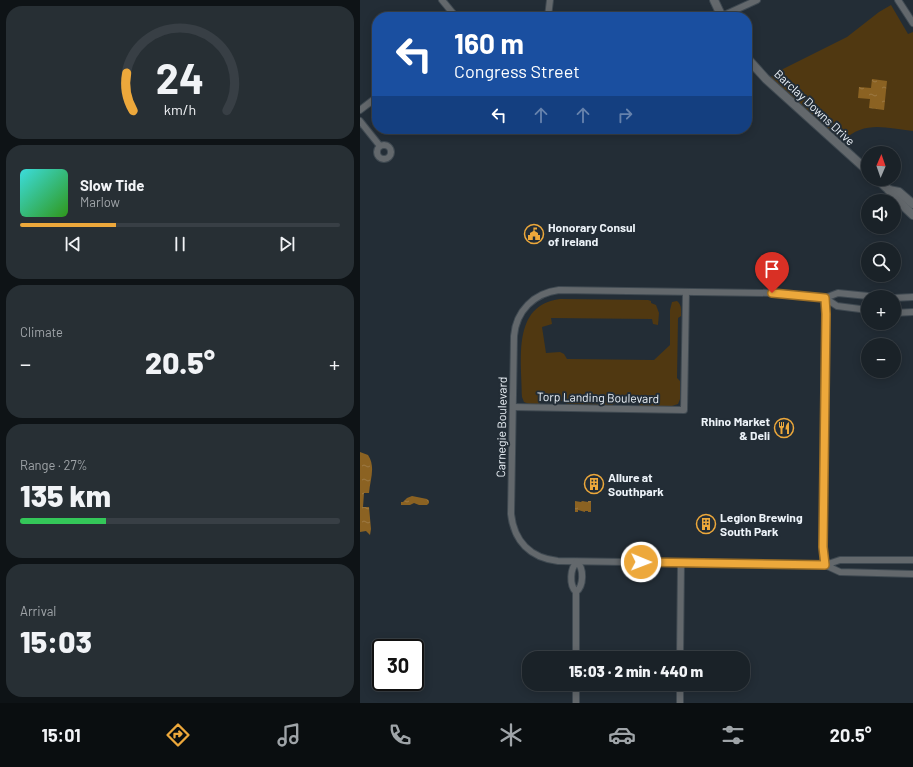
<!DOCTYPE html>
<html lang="en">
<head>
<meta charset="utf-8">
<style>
  body { margin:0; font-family:Barlow,sans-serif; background:#272f34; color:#f1f3f6; height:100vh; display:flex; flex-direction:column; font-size:15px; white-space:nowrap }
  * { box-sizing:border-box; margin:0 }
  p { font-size:13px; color:#9fa4a8 }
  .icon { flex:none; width:22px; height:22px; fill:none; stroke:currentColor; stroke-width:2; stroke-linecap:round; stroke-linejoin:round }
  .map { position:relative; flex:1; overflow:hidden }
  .details { display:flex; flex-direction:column; gap:6px; padding:6px; background:#0e1316; width:360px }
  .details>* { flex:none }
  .hud { position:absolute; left:12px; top:12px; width:380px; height:122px; border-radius:16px; box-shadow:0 2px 10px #0003,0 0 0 1px #383f45; background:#1a4fa0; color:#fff; overflow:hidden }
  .needle { width:26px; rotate:2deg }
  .tools { position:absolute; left:501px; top:146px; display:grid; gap:8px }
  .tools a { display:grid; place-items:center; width:40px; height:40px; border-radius:50%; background:#1a2228; box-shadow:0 2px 10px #0003,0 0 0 1px #383f45; font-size:20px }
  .speed { position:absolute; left:12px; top:639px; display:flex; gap:8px; font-size:20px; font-weight:700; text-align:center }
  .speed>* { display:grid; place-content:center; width:52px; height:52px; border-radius:50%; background:#1a2228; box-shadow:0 2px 10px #0003,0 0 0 1px #383f45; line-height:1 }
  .speed .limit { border:2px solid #111; border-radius:6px; background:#fff; color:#111 }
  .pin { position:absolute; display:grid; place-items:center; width:34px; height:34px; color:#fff; margin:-41px -17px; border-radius:50% 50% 50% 0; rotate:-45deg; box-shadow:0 0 4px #0007 }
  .pin .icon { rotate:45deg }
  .me { position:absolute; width:44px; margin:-22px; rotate:91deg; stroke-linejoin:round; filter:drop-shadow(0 0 3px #0008) }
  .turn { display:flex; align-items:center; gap:14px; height:84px; padding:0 16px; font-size:18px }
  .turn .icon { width:52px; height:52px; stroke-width:2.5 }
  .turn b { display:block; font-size:28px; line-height:34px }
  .lanes { display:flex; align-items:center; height:38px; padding:0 16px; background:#0003; justify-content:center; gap:20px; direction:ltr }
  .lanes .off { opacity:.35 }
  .big { font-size:30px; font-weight:800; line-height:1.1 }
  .details .card { flex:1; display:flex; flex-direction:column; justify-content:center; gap:6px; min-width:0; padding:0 14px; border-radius:16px; background:#272f34 }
  .details .dial { align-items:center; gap:0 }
  .dial svg { height:104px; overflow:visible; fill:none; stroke:#383f45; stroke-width:7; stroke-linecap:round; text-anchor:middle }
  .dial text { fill:#f1f3f6; stroke:none }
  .song { display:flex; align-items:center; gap:12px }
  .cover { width:48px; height:48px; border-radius:6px; background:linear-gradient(135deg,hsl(180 70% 55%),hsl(110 70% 35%)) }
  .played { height:4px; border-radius:2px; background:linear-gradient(90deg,#eda83b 30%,#383f45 30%) }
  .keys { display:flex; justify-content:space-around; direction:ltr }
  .heat { display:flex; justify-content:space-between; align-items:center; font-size:22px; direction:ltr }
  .charge { height:6px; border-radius:3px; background:linear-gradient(90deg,#34c759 27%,#383f45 0) }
  .trip { position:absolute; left:162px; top:651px; width:228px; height:40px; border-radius:16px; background:#1a2228; box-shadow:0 2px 10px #0003,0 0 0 1px #383f45; font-weight:800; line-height:40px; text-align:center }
  .tabs { display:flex; height:64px; justify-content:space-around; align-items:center; background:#0a0e10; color:#9fa4a8 }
  .tabs .icon { width:28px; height:28px }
  .tabs .on { color:#eda83b }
  .tabs b { font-size:18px; color:#f1f3f6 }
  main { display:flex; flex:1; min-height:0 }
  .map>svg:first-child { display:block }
</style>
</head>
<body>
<main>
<section class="details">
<div class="card dial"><svg viewBox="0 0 100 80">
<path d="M14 69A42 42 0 1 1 86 69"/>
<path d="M14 69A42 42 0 0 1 9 40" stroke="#eda83b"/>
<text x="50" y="56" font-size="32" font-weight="700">24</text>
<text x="50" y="72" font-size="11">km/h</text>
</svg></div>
<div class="card">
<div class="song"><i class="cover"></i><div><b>Slow Tide</b><p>Marlow</p></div></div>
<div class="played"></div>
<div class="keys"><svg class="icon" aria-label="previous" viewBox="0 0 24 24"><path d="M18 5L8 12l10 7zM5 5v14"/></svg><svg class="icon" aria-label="pause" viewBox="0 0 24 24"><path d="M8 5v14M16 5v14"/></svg><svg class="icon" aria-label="next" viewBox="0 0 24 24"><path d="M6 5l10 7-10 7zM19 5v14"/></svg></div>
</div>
<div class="card"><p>Climate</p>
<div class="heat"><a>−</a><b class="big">20.5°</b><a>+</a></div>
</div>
<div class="card"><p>Range · 27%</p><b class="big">135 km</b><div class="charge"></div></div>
<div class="card"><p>Arrival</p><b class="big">15:03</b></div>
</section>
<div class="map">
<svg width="553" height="703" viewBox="0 0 553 703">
  <defs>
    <pattern id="water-ripples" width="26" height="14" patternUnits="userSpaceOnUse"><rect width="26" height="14" fill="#8b6222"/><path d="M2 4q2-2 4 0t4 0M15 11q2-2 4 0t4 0" fill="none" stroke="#9c7943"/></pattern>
  </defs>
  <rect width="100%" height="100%" fill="#232d36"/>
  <g fill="#503811">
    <path d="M 531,5 L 548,34 L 553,32 L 553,131 C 526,128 504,120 483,141 L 410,78 L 415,73 L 487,37 L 519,12 Z"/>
    <path d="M 200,299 L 288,300 L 291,301 L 291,303 L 296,305 L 299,313 L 298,325 L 293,324 L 292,319 L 191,318 L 192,324 L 182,327 L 186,353 L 200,352 L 204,354 L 207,359 L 294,360 L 310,345 L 310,310 L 312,302 L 317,301 C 322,305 321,310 321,316 L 318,318 L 317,378 L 320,381 L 320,399 L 318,404 L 312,406 L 280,406 L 278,403 L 255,403 L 252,405 L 207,404 L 204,401 L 182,401 L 179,404 L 169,404 L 164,402 L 162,397 C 162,361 151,305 200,299 Z"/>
  </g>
  <g fill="url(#water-ripples)">
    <polygon points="512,79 527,81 524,110 509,108 510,99 498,98 499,87 511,88"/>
    <path d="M 0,452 L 8,455 C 16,467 10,480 9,493 L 4,493 L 3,507 L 9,507 L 11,529 L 10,535 L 6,531 L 0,532 Z"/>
    <polygon points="52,496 67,499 69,501 69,503 67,505 59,505 54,503 50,505 41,505 41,502 43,502 47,498"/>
    <polygon points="215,501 221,502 222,501 228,502 228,501 231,501 231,512 228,512 228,511 225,511 225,512 218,510 218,512 215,512"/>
  </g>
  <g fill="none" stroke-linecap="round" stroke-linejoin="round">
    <g stroke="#3f4951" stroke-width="8">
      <g id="minor">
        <polyline points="82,0 96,17"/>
        <polyline points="538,0 553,23"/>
        <polyline points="188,17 190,0"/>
        <polyline points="360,17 397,0"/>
        <polyline points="0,110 17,97"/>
        <polyline points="0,121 20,146"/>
        <circle cx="24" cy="152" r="7"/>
        <path d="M 465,298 L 466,314 L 463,547 L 465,565 L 198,561 C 170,558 154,541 151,514 L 154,336 C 156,311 174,293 199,290 L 412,293 L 465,298 L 477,306 L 508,310"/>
        <polyline points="465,298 478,293 518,297"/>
        <polyline points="534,298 553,297"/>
        <polyline points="534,313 553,312"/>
        <polyline points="153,407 324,410 326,292"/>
        <polyline points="553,560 480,560 465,565 480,572 553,574"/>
        <path d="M 217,562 C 224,568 224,586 216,592 C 209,585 210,568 217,562 Z"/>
        <polyline points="216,658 216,592"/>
        <polyline points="320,658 321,563"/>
        <polyline points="216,703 216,684"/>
        <polyline points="320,703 320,684"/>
      </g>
    </g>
    <g stroke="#3f4951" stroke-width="10">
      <g id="tertiary">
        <polyline points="354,0 362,17"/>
        <polyline points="387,58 406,79 508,171"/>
        <polyline points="517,179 529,190 534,197 553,215"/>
        <polyline points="529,190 539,192 553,204"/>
      </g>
    </g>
    <use href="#minor" stroke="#63686c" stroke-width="6"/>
    <use href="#tertiary" stroke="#63686c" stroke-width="8"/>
  </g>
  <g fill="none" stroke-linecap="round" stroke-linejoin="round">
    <g stroke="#9a6d26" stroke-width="10">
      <polyline id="route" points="281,562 465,565 463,547 466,314 465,298 412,293"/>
    </g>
    <use href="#route" stroke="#eda83b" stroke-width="7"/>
  </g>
  <defs>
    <g id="civic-ring" transform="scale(1)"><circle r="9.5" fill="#232d36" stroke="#eda83b" stroke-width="1.5"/><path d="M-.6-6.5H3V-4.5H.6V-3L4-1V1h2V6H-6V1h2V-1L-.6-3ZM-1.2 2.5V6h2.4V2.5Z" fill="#eda83b"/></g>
    <g id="restaurant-ring" transform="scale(1)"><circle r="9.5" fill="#232d36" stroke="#eda83b" stroke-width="1.5"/><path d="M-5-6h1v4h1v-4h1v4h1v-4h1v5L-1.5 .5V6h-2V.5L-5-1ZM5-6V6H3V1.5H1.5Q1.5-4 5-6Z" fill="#eda83b"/></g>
    <g id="building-ring" transform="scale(1)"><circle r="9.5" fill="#232d36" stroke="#eda83b" stroke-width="1.5"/><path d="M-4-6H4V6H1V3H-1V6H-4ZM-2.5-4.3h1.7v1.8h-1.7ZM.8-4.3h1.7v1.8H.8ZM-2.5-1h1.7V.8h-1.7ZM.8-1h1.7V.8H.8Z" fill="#eda83b"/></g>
  </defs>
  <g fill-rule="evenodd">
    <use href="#civic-ring" x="174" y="234"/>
    <use href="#restaurant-ring" x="424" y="428"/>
    <use href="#building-ring" x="234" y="484"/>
    <use href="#building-ring" x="346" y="524"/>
  </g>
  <g text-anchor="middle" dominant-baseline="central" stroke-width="4" stroke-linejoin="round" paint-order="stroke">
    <g font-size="12" fill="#ecf2f8" stroke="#232d36">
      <text transform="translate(455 107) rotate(43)">Barclay Downs Drive</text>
      <text transform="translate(238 397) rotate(1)">Torp Landing Boulevard</text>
      <text transform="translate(141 427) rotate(-89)">Carnegie Boulevard</text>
    </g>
    <g font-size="12" font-weight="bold" fill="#ecf2f8" stroke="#232d36" text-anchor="start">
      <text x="188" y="227">Honorary Consul<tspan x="188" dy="14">of Ireland</tspan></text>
      <text x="410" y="421" text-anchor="end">Rhino Market<tspan x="410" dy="14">&amp; Deli</tspan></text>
      <text x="248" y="477">Allure at<tspan x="248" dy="14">Southpark</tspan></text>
      <text x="360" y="517">Legion Brewing<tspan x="360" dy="14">South Park</tspan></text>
    </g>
  </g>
</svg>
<div class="tools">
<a><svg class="needle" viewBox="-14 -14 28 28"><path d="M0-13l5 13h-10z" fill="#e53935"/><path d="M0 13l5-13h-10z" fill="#9fa4a8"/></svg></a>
<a><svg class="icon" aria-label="sound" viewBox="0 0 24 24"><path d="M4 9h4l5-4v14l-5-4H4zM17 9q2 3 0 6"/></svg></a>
<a><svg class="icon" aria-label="search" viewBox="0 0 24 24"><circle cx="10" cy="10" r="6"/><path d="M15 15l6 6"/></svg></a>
<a>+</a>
<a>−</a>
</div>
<div class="speed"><div class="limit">30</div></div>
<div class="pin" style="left:412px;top:293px;background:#d93025"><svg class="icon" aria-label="arrive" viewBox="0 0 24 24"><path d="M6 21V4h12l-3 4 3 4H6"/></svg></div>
<svg class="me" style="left:281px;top:562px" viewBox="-20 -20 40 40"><circle r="17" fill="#eda83b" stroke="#fff" stroke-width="3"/><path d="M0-11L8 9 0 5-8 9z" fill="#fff"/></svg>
<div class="trip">15:03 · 2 min · 440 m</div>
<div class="hud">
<div class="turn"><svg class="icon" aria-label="left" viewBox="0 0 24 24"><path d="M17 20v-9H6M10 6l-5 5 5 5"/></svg><div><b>160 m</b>Congress Street</div></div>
<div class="lanes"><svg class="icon" aria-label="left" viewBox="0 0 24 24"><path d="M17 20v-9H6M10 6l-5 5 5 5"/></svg><svg class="icon off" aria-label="ahead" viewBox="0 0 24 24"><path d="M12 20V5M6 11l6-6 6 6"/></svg><svg class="icon off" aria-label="ahead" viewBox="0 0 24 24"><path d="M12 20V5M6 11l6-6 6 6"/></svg><svg class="icon off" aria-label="right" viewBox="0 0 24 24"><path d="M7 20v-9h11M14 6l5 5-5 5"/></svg></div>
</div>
</div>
</main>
<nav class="tabs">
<b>15:01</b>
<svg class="icon on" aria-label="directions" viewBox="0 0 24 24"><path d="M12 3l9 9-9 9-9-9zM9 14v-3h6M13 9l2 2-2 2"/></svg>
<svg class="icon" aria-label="music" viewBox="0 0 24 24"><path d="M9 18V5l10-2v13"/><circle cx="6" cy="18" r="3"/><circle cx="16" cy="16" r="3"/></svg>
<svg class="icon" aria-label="phone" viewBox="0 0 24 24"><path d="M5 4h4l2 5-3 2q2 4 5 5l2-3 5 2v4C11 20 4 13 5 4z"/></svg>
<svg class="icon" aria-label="climate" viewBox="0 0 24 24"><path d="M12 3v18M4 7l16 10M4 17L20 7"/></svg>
<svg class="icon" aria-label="car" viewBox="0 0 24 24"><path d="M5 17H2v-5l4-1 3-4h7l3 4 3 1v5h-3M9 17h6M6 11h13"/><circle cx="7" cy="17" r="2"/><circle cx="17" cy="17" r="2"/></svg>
<svg class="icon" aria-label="filters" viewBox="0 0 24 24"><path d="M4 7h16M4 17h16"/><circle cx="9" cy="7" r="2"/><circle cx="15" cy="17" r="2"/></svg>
<b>20.5°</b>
</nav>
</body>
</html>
